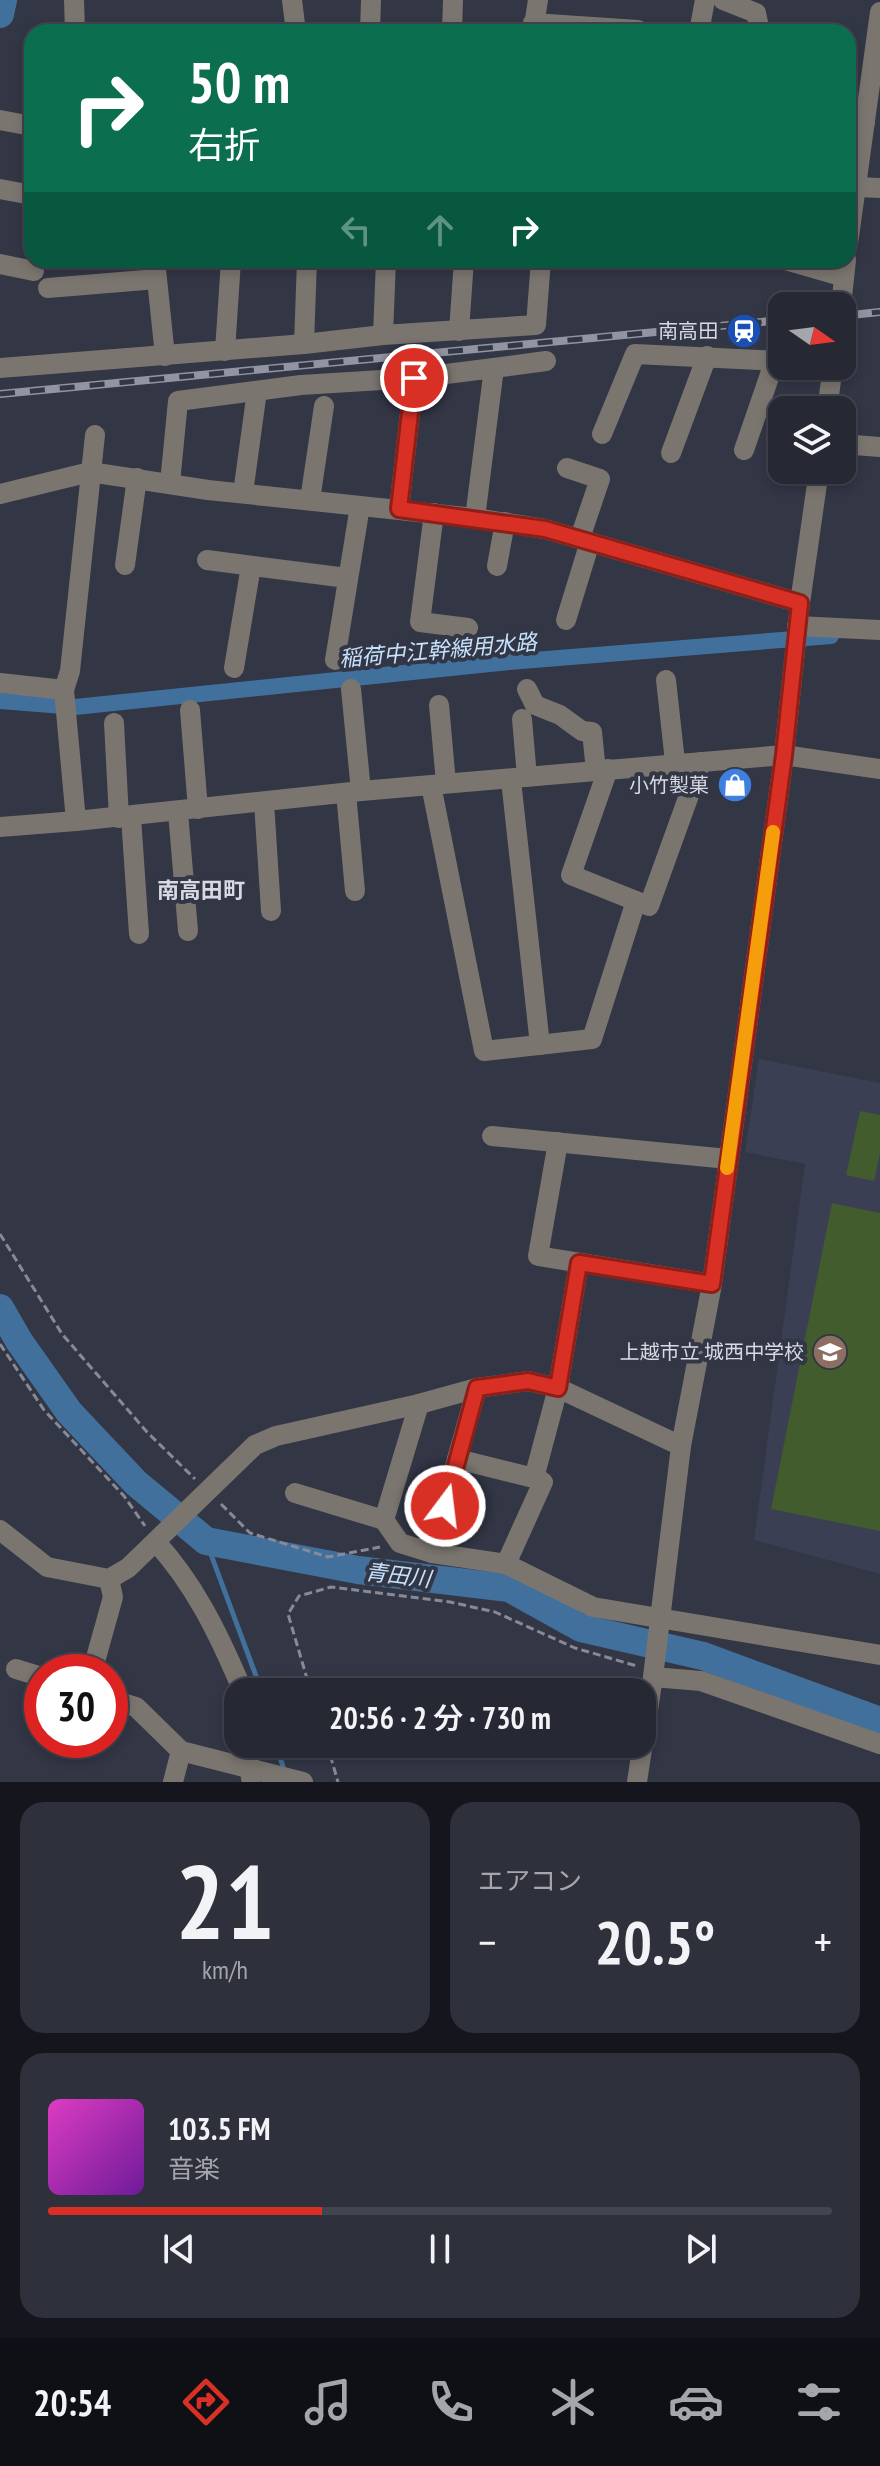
<!DOCTYPE html>
<html lang="ja">
<head>
<meta charset="utf-8">
<style>
  body { margin:0; font-family:"PT Sans Narrow","Noto Sans JP",sans-serif; background:#2e303c; color:#f1f3f6; height:100vh; display:flex; flex-direction:column; font-size:30px; white-space:nowrap }
  * { box-sizing:border-box; margin:0 }
  p { font-size:26px; color:#a4a6ac }
  .icon { flex:none; width:44px; height:44px; fill:none; stroke:currentColor; stroke-width:2; stroke-linecap:round; stroke-linejoin:round }
  .map { position:relative; height:1782px; overflow:hidden }
  .sheet { display:flex; flex-direction:column; gap:20px; padding:20px; background:#15161d; flex:1 }
  .sheet>* { flex:none }
  .hud { position:absolute; left:24px; top:24px; width:832px; height:244px; border-radius:24px; box-shadow:0 4px 12px #0003,0 0 0 2px #42444f; background:#0b6e4f; color:#fff; overflow:hidden }
  .needle { width:52px; rotate:104deg }
  .controls { position:absolute; left:768px; top:292px; display:grid; gap:16px }
  .controls a { display:grid; place-items:center; width:88px; height:88px; border-radius:16px; background:#262834; box-shadow:0 4px 12px #0003,0 0 0 2px #42444f; font-size:40px }
  .speed { position:absolute; left:24px; top:1654px; display:flex; gap:16px; font-size:40px; font-weight:700; text-align:center }
  .speed>* { display:grid; place-content:center; width:104px; height:104px; border-radius:50%; background:#262834; box-shadow:0 4px 12px #0003,0 0 0 2px #42444f; line-height:1 }
  .speed .limit { border:12px solid #d22; background:#fff; color:#111 }
  .pin { position:absolute; display:grid; place-items:center; width:68px; height:68px; color:#fff; margin:-34px; border:4px solid #fff; border-radius:50%; box-shadow:0 2px 8px #0007 }
  .me { position:absolute; width:88px; margin:-44px; rotate:15deg; stroke-linejoin:round; filter:drop-shadow(0 0 6px #0008) }
  .turn { display:flex; align-items:center; gap:28px; height:168px; padding:0 32px; font-size:36px }
  .turn .icon { width:104px; height:104px; stroke-width:2.5 }
  .turn b { display:block; font-size:56px; line-height:68px }
  .lanes { display:flex; align-items:center; height:76px; padding:0 32px; background:#0003; justify-content:center; gap:40px; direction:ltr }
  .lanes .off { opacity:.35 }
  .big { font-size:60px; font-weight:600; line-height:1.1 }
  .sheet .card { flex:1; display:flex; flex-direction:column; justify-content:center; gap:12px; min-width:0; padding:0 28px; border-radius:24px; background:#2e303c }
  .sheet .dial { align-items:center; gap:0 }
  .dial b { font-size:104px; line-height:1 }
  .song { display:flex; align-items:center; gap:24px }
  .cover { width:96px; height:96px; border-radius:12px; background:linear-gradient(135deg,hsl(310 70% 55%),hsl(280 70% 35%)) }
  .played { height:8px; border-radius:4px; background:linear-gradient(90deg,#d93025 35%,#42444f 35%) }
  .keys { display:flex; justify-content:space-around; direction:ltr }
  .heat { display:flex; justify-content:space-between; align-items:center; font-size:44px; direction:ltr }
  .sheet .tiles { flex:1; display:grid; gap:20px; grid-template-columns:1fr 1fr }
  .card:last-child { grid-column:span 2 }
  .trip { position:absolute; left:224px; top:1678px; width:432px; height:80px; border-radius:24px; background:#262834; box-shadow:0 4px 12px #0003,0 0 0 2px #42444f; font-weight:600; line-height:80px; text-align:center }
  .dock { display:flex; height:128px; justify-content:space-around; align-items:center; background:#0f1015; color:#a4a6ac }
  .dock .icon { width:56px; height:56px }
  .dock .on { color:#d93025 }
  .dock b { font-size:36px; color:#f1f3f6 }
  .map>svg:first-child { display:block }
</style>
</head>
<body>
<div class="map">
<svg width="880" height="1782" viewBox="0 0 880 1782">
  <rect width="100%" height="100%" fill="#323645"/>
  <polygon fill="#3a3f53" points="759,1059 880,1083 880,1574 754,1540 805,1164 745,1152"/>
  <g fill="#425c2d">
    <polygon points="860,1111 880,1115 880,1153 874,1181 846,1175"/>
    <polygon points="832,1203 880,1213 880,1531 771,1509"/>
  </g>
  <g fill="none" stroke-linecap="round" stroke-linejoin="round">
    <g stroke="#42709c" stroke-width="5">
      <polyline points="206,1541 262,1692"/>
      <polyline points="276,1744 284,1770"/>
    </g>
    <polyline stroke="#42709c" stroke-width="16" points="0,701 75,707 509,662 831,636"/>
    <g stroke="#42709c" stroke-width="28">
      <polyline points="0,14 3,0"/>
      <polyline points="0,1308 19,1341 69,1412 136,1483 206,1541 358,1570 509,1588 581,1628 703,1656 880,1721"/>
    </g>
    <g stroke="#878a96" stroke-width="3" stroke-dasharray="8 4" stroke-linecap="butt">
      <polyline points="0,1234 62,1334 147,1432 195,1479"/>
      <polyline points="0,1344 44,1410 124,1496 145,1526"/>
      <polyline points="221,1504 250,1533 328,1557 380,1547"/>
      <polyline points="311,1692 288,1614 299,1596 331,1587 450,1602 495,1612 575,1648 637,1666"/>
      <polyline points="327,1744 338,1782"/>
    </g>
    <g stroke="#7a756e" stroke-width="20">
      <polyline points="74,0 75,32"/>
      <polyline points="292,0 296,32"/>
      <polyline points="723,0 756,13 760,32"/>
      <polyline points="533,23 638,30"/>
      <polyline points="370,32 371,0"/>
      <polyline points="452,32 453,0"/>
      <polyline points="533,32 538,0"/>
      <polyline points="699,32 705,0"/>
      <polyline points="848,105 865,122"/>
      <polyline points="0,120 32,126"/>
      <polyline points="857,187 880,188"/>
      <polyline points="0,189 32,195"/>
      <polyline points="848,244 880,12"/>
      <polyline points="155,260 165,356"/>
      <polyline points="785,260 844,277"/>
      <polyline points="0,264 34,271"/>
      <polyline points="48,288 157,279"/>
      <polyline points="841,306 846,260"/>
      <polyline points="459,331 464,260"/>
      <polyline points="383,335 386,260"/>
      <polyline points="304,344 307,260"/>
      <polyline points="225,351 231,260"/>
      <polyline points="0,368 304,344 383,335 536,325 541,260"/>
      <polyline points="827,410 833,366"/>
      <polyline points="602,434 635,354 782,361"/>
      <polyline points="842,444 880,447"/>
      <polyline points="744,450 775,360"/>
      <polyline points="671,453 707,356"/>
      <polyline points="567,468 600,479 580,538"/>
      <polyline points="170,483 178,401 301,385 414,378"/>
      <polyline points="243,493 257,391"/>
      <polyline points="0,494 90,472 208,490 475,518 545,529 800,603"/>
      <polyline points="310,500 324,406"/>
      <polyline points="399,509 414,378 494,368"/>
      <polyline points="434,513 420,622 468,628"/>
      <polyline points="475,518 494,368 546,361"/>
      <polyline points="207,560 347,578"/>
      <polyline points="125,565 137,478"/>
      <polyline points="497,566 505,522"/>
      <polyline points="566,620 590,542"/>
      <polyline points="797,626 880,630"/>
      <polyline points="335,660 360,506"/>
      <polyline points="234,668 251,566"/>
      <polyline points="666,680 675,762"/>
      <polyline points="0,683 64,690 70,671 95,435"/>
      <polyline points="351,689 361,791"/>
      <polyline points="527,689 535,705 560,715 582,731 592,732 596,771"/>
      <polyline points="64,690 76,821 361,791 784,755 880,769"/>
      <polyline points="439,705 446,783"/>
      <polyline points="190,710 198,809"/>
      <polyline points="522,719 527,777"/>
      <polyline points="114,723 119,818"/>
      <polyline points="511,780 540,1045"/>
      <polyline points="431,785 484,1051 592,1039 636,901 571,875 608,769"/>
      <polyline points="346,793 355,891"/>
      <polyline points="264,802 271,911"/>
      <polyline points="178,812 188,931"/>
      <polyline points="131,817 139,934"/>
      <polyline points="0,827 76,821"/>
      <polyline points="636,901 649,906 701,762"/>
      <polyline points="492,1136 728,1159"/>
      <polyline points="558,1142 538,1256 712,1284"/>
      <polyline points="477,1388 457,1459 534,1478 558,1388 579,1263"/>
      <polyline points="419,1404 384,1520 400,1543 432,1553"/>
      <polyline points="457,1459 432,1553 506,1564 543,1482 534,1478"/>
      <polyline points="295,1493 384,1520"/>
      <polyline points="0,1530 47,1567 109,1579 128,1568 255,1445 276,1436 419,1404 477,1388 528,1381 558,1388 681,1446"/>
      <path d="M 156,1542 C 194,1584 217,1631 239,1682 L 241,1692"/>
      <polyline points="506,1564 593,1607 880,1655"/>
      <polyline points="16,1669 42,1677"/>
      <polyline points="92,1672 113,1597 109,1579"/>
      <polyline points="653,1677 701,1681 880,1744"/>
      <polyline points="110,1699 136,1707 181,1751 303,1782"/>
      <polyline points="247,1744 251,1778"/>
      <polyline points="173,1782 181,1751"/>
      <polyline points="637,1782 653,1677 681,1446 712,1284 784,755 800,603 819,470"/>
    </g>
    <g stroke="#9295a1" stroke-width="8">
      <g id="rail">
        <polyline points="842,316 880,312"/>
        <polyline points="0,394 782,320"/>
      </g>
    </g>
    <use href="#rail" stroke="#323645" stroke-width="5" stroke-dasharray="15" stroke-linecap="butt"/>
  </g>
  <g fill="none" stroke-linecap="round" stroke-linejoin="round">
    <g stroke="#8d1f18" stroke-width="20">
      <polyline id="route" points="414,378 399,509 545,529 800,603 784,755 712,1284 579,1263 558,1388 528,1381 477,1388 445,1506"/>
    </g>
    <use href="#route" stroke="#d93025" stroke-width="14"/>
    <polyline stroke="#f59e0b" stroke-width="14" points="727,1168 773,832"/>
  </g>
  <defs>
    <g id="station-disc" transform="scale(1.8)"><circle r="9.5" fill="#1a4fb4" stroke="#323645"/><path d="M-3-6H3Q5-6 5-4V2Q5 4 3 4L4.5 6H3L1.5 4h-3L-3 6H-4.5L-3 4Q-5 4-5 2V-4Q-5-6-3-6ZM-3.5-4v3h7v-3ZM-3.5 1v1.5H-2V1ZM2 1v1.5H3.5V1Z" fill="#fff"/></g>
    <g id="shop-disc" transform="scale(1.8)"><circle r="9.5" fill="#3f7fe0" stroke="#323645"/><path d="M-5-2.5h2.3a2.7 3.5 0 0 1 5.4 0H5L5.5 6h-11ZM-1.5-2.5h3a1.5 2.3 0 0 0-3 0Z" fill="#fff"/></g>
    <g id="school-disc" transform="scale(1.8)"><circle r="9.5" fill="#8d6e63" stroke="#323645"/><path d="M0-5L7-2L0 1L-7-2ZM-4 1L0 2.5L4 1V4Q0 6-4 4Z" fill="#fff"/></g>
  </defs>
  <g fill-rule="evenodd">
    <use href="#station-disc" x="744" y="331"/>
    <use href="#shop-disc" x="735" y="785"/>
    <use href="#school-disc" x="830" y="1352"/>
  </g>
  <g text-anchor="middle" dominant-baseline="central" stroke-width="8" stroke-linejoin="round" paint-order="stroke">
    <g font-size="20" fill="#d7dae3" stroke="#323645" text-anchor="end">
      <text x="718" y="331">南高田</text>
      <text x="709" y="785">小竹製菓</text>
      <text x="804" y="1352">上越市立 城西中学校</text>
    </g>
    <g font-size="22" font-style="italic" fill="#c7e2fc" stroke="#323645">
      <text transform="translate(438 650) rotate(-5)">稲荷中江幹線用水路</text>
      <text transform="translate(398 1575) rotate(7)">青田川</text>
    </g>
    <g font-size="22" font-weight="bold" fill="#d7dae3" stroke="#323645">
      <text x="201" y="890">南高田町</text>
    </g>
  </g>
</svg>
<div class="controls">
<a><svg class="needle" viewBox="-14 -14 28 28"><path d="M0-13l5 13h-10z" fill="#e53935"/><path d="M0 13l5-13h-10z" fill="#a4a6ac"/></svg></a>
<a><svg class="icon" aria-label="layers" viewBox="0 0 24 24"><path d="M12 4l9 5-9 5-9-5zM3 14l9 5 9-5"/></svg></a>
</div>
<div class="speed"><div class="limit">30</div></div>
<div class="pin" style="left:414px;top:378px;background:#d93025"><svg class="icon" aria-label="arrive" viewBox="0 0 24 24"><path d="M6 21V4h12l-3 4 3 4H6"/></svg></div>
<svg class="me" style="left:445px;top:1506px" viewBox="-20 -20 40 40"><circle r="17" fill="#d93025" stroke="#fff" stroke-width="3"/><path d="M0-11L8 9 0 5-8 9z" fill="#fff"/></svg>
<div class="trip">20:56 · 2 分 · 730 m</div>
<div class="hud">
<div class="turn"><svg class="icon" aria-label="right" viewBox="0 0 24 24"><path d="M7 20v-9h11M14 6l5 5-5 5"/></svg><div><b>50 m</b>右折</div></div>
<div class="lanes"><svg class="icon off" aria-label="left" viewBox="0 0 24 24"><path d="M17 20v-9H6M10 6l-5 5 5 5"/></svg><svg class="icon off" aria-label="ahead" viewBox="0 0 24 24"><path d="M12 20V5M6 11l6-6 6 6"/></svg><svg class="icon" aria-label="right" viewBox="0 0 24 24"><path d="M7 20v-9h11M14 6l5 5-5 5"/></svg></div>
</div>
</div>
<section class="sheet">
<div class="tiles">
<div class="card dial"><b>21</b><p>km/h</p></div>
<div class="card"><p>エアコン</p>
<div class="heat"><a>−</a><b class="big">20.5°</b><a>+</a></div>
</div>
<div class="card">
<div class="song"><i class="cover"></i><div><b>103.5 FM</b><p>音楽</p></div></div>
<div class="played"></div>
<div class="keys"><svg class="icon" aria-label="previous" viewBox="0 0 24 24"><path d="M18 5L8 12l10 7zM5 5v14"/></svg><svg class="icon" aria-label="pause" viewBox="0 0 24 24"><path d="M8 5v14M16 5v14"/></svg><svg class="icon" aria-label="next" viewBox="0 0 24 24"><path d="M6 5l10 7-10 7zM19 5v14"/></svg></div>
</div>
</div>
</section>
<nav class="dock">
<b>20:54</b>
<svg class="icon on" aria-label="directions" viewBox="0 0 24 24"><path d="M12 3l9 9-9 9-9-9zM9 14v-3h6M13 9l2 2-2 2"/></svg>
<svg class="icon" aria-label="music" viewBox="0 0 24 24"><path d="M9 18V5l10-2v13"/><circle cx="6" cy="18" r="3"/><circle cx="16" cy="16" r="3"/></svg>
<svg class="icon" aria-label="phone" viewBox="0 0 24 24"><path d="M5 4h4l2 5-3 2q2 4 5 5l2-3 5 2v4C11 20 4 13 5 4z"/></svg>
<svg class="icon" aria-label="climate" viewBox="0 0 24 24"><path d="M12 3v18M4 7l16 10M4 17L20 7"/></svg>
<svg class="icon" aria-label="car" viewBox="0 0 24 24"><path d="M5 17H2v-5l4-1 3-4h7l3 4 3 1v5h-3M9 17h6M6 11h13"/><circle cx="7" cy="17" r="2"/><circle cx="17" cy="17" r="2"/></svg>
<svg class="icon" aria-label="filters" viewBox="0 0 24 24"><path d="M4 7h16M4 17h16"/><circle cx="9" cy="7" r="2"/><circle cx="15" cy="17" r="2"/></svg>
</nav>
</body>
</html>
